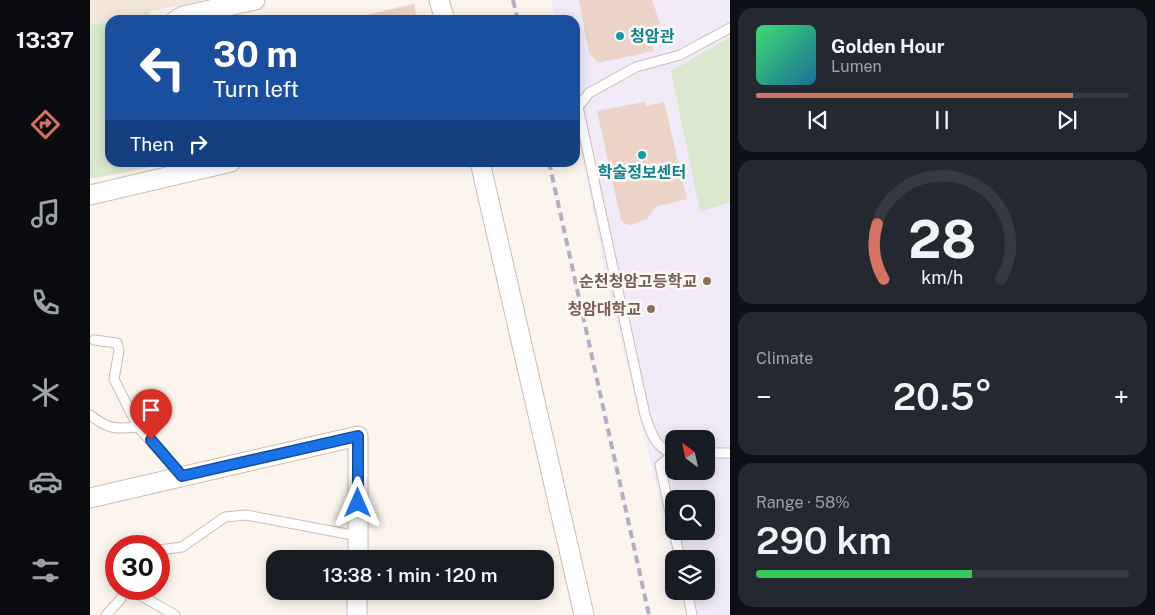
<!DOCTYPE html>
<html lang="en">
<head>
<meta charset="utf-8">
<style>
  body { margin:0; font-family:"Public Sans","Noto Sans KR",sans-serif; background:#242831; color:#f1f3f6; height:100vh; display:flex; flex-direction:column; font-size:19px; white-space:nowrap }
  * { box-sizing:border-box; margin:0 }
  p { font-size:16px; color:#9ea1a6 }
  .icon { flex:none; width:28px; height:28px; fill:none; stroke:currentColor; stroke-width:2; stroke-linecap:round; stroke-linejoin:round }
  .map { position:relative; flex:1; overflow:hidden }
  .side { display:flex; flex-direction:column; gap:8px; padding:8px; background:#0d0f14; width:425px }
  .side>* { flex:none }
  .top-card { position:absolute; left:15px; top:15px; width:475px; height:152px; border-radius:15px; box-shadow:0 2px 12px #0003; background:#1a4fa0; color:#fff; overflow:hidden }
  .needle { width:32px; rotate:327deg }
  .tools { position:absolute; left:575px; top:430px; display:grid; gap:10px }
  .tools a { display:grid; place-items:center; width:50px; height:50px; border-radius:10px; background:#171b24; box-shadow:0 2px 12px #0003; font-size:25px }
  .speed { position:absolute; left:15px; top:535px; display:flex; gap:10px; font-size:25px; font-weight:700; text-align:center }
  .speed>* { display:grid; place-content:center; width:65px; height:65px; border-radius:50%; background:#171b24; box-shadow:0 2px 12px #0003; line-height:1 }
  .speed .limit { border:8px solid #d22; background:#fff; color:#111 }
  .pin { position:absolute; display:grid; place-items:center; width:42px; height:42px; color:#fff; margin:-51px -21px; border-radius:50% 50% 50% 0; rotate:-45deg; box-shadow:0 0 5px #0007 }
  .pin .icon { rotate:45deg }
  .me { position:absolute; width:55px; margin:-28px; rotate:0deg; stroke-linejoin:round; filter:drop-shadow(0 0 4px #0008) }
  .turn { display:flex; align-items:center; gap:18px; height:105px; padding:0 25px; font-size:22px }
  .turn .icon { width:65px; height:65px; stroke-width:2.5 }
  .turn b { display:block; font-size:35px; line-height:42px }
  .then { display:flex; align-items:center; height:48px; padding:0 25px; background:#0003; gap:10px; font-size:19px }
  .big { font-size:38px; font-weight:600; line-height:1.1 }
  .side .widget { flex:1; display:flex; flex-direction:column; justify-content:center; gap:8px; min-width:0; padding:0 18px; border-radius:15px; background:#242831 }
  .side .dial { align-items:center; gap:0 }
  .dial svg { height:130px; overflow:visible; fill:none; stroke:#363941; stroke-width:7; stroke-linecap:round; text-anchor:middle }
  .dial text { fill:#f1f3f6; stroke:none }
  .song { display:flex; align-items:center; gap:15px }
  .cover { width:60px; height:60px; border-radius:8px; background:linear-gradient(135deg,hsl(140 70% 55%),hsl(200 70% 35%)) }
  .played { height:5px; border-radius:2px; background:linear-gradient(90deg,#d57262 85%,#363941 85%) }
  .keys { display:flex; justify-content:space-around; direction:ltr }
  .heat { display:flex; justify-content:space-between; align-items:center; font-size:28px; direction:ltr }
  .charge { height:8px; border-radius:4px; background:linear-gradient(90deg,#34c759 58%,#363941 0) }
  .trip { position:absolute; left:176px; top:550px; width:288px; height:50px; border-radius:15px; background:#171b24; box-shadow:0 2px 12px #0003; font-weight:600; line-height:50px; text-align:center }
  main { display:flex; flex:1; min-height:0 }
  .tabs { display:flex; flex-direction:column; width:90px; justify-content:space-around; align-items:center; background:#090b0e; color:#9ea1a6 }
  .tabs .icon { width:35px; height:35px }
  .tabs .on { color:#d57262 }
  .tabs b { font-size:22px; color:#f1f3f6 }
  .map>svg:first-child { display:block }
</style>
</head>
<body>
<main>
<nav class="tabs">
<b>13:37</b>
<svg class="icon on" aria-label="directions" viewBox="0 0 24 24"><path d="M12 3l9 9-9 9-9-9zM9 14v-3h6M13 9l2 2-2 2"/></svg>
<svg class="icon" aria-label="music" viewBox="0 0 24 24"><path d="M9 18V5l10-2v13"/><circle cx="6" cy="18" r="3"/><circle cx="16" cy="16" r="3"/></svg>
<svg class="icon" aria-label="phone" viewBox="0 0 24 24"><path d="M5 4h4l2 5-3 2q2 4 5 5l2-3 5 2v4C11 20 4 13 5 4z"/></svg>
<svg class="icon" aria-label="climate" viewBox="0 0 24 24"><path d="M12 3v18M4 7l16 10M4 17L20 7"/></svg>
<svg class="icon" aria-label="car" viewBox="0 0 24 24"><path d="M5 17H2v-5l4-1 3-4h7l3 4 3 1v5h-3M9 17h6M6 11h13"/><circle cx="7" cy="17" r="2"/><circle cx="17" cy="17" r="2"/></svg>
<svg class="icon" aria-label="filters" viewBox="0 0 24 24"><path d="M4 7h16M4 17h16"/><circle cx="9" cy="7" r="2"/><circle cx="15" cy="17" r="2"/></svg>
</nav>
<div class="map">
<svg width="640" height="615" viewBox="0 0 640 615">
  <rect width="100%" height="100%" fill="#fbf5ed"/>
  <polygon fill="#f2e6dd" points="0,0 113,0 0,25"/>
  <path fill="#f1eaf8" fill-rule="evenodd" d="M 461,0 L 640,0 L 640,615 L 596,615 L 591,591 L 616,591 L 616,559 L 584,559 L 516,276 L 485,121 L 485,20 L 465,20 ZM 584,439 L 616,439 L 616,471 L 584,471 ZM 584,499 L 616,499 L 616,531 L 584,531 Z"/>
  <g fill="#dae8cd">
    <polygon points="59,12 61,20 23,20"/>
    <polygon points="20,21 20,162 82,163 0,179 0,25"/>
    <polygon points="640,37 640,202 610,212 581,71"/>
  </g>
  <g fill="#edd4c8">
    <polygon points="489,0 562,0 570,23 569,30 560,41 564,51 508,63 499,53"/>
    <polygon points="324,4 327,20 279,20 279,14"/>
    <polygon points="555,102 556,106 574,102 597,199 565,207 557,219 541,225 535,224 531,220 507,111"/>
  </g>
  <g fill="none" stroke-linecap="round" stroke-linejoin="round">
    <g stroke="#ccbdb4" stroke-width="11">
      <g id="service">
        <polyline points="4,340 27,343 29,351 24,379 48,427"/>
        <path d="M 0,415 C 20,430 24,429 48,427 L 92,476"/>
        <polyline points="616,453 640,453"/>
        <path d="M 582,454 C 564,446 561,432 555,415 L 488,107 L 499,93 L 546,67 L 590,55 L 640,28"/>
        <polyline points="584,454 570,465 590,559"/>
        <polyline points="69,550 92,547 135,517 156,515 268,536"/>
        <polyline points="39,589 85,615"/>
        <polyline points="597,591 602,615"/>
        <polyline points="16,615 30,600 35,589"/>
      </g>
    </g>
    <g stroke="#ccbdb4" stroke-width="21">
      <g id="minor">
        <polyline points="349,0 355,20"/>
        <polyline points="86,20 93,16 165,0"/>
        <polyline points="390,162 494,615"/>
        <polyline points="0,195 141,162"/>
        <polyline points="0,498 268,436 268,559"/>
        <polyline points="267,615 267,591"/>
      </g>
    </g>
    <use href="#service" stroke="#fff" stroke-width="9"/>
    <use href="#minor" stroke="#fff" stroke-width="19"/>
    <g stroke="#b7acc5" stroke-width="4" stroke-dasharray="8 5" stroke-linecap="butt">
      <polyline points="423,0 428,20"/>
      <polyline points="459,162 559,615"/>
    </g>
  </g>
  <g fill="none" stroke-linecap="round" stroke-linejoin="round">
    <g stroke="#114b97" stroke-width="12">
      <polyline id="route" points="61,440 92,476 268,436 268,503"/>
    </g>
    <use href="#route" stroke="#1a73e8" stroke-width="9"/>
  </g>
  <g fill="#0f9aa8" stroke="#fef9f4" stroke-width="2">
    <circle cx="530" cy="36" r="5"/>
    <circle cx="552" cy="155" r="5"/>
  </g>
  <g fill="#8d6e63" stroke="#fef9f4" stroke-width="2">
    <circle cx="617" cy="281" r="5"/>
    <circle cx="561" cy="309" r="5"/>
  </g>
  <g text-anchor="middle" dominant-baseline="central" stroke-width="5" stroke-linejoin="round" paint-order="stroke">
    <g font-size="16" font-weight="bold" fill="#0d838f" stroke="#fef9f4" text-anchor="start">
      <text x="540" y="36">청암관</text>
      <text x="552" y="172" text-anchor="middle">학술정보센터</text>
    </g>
    <g font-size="16" font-weight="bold" fill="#785e54" stroke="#fef9f4" text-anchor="end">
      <text x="607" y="281">순천청암고등학교</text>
      <text x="551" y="309">청암대학교</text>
    </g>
  </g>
</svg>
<div class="tools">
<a><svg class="needle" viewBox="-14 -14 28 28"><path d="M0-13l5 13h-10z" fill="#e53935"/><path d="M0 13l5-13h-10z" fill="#9ea1a6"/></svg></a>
<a><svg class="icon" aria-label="search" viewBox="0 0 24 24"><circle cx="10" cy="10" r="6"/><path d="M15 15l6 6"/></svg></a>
<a><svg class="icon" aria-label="layers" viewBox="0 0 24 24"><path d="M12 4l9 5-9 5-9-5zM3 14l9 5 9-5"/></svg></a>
</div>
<div class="speed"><div class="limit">30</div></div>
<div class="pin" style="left:61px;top:440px;background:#d93025"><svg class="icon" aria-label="arrive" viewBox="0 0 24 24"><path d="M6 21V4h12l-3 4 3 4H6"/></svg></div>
<svg class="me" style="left:268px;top:503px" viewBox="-20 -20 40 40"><path d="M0-17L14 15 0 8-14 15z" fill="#1a73e8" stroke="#fff" stroke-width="4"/></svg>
<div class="trip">13:38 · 1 min · 120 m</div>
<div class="top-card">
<div class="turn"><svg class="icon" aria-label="left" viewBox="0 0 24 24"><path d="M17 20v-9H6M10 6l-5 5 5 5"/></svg><div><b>30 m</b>Turn left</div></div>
<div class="then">Then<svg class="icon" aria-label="right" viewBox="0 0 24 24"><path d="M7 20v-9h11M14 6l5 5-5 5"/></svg></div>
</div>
</div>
<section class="side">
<div class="widget">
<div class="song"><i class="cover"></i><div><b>Golden Hour</b><p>Lumen</p></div></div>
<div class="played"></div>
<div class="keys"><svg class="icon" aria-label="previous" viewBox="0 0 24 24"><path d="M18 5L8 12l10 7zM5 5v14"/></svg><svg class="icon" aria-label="pause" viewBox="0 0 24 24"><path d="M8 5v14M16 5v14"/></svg><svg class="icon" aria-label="next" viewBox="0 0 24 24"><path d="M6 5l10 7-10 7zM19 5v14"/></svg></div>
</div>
<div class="widget dial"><svg viewBox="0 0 100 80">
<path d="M14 69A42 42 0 1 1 86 69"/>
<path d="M14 69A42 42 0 0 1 10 35" stroke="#d57262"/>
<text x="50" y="56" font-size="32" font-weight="700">28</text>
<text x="50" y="72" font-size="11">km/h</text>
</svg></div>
<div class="widget"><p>Climate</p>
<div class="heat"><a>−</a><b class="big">20.5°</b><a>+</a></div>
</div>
<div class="widget"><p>Range · 58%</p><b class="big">290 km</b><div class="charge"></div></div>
</section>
</main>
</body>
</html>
